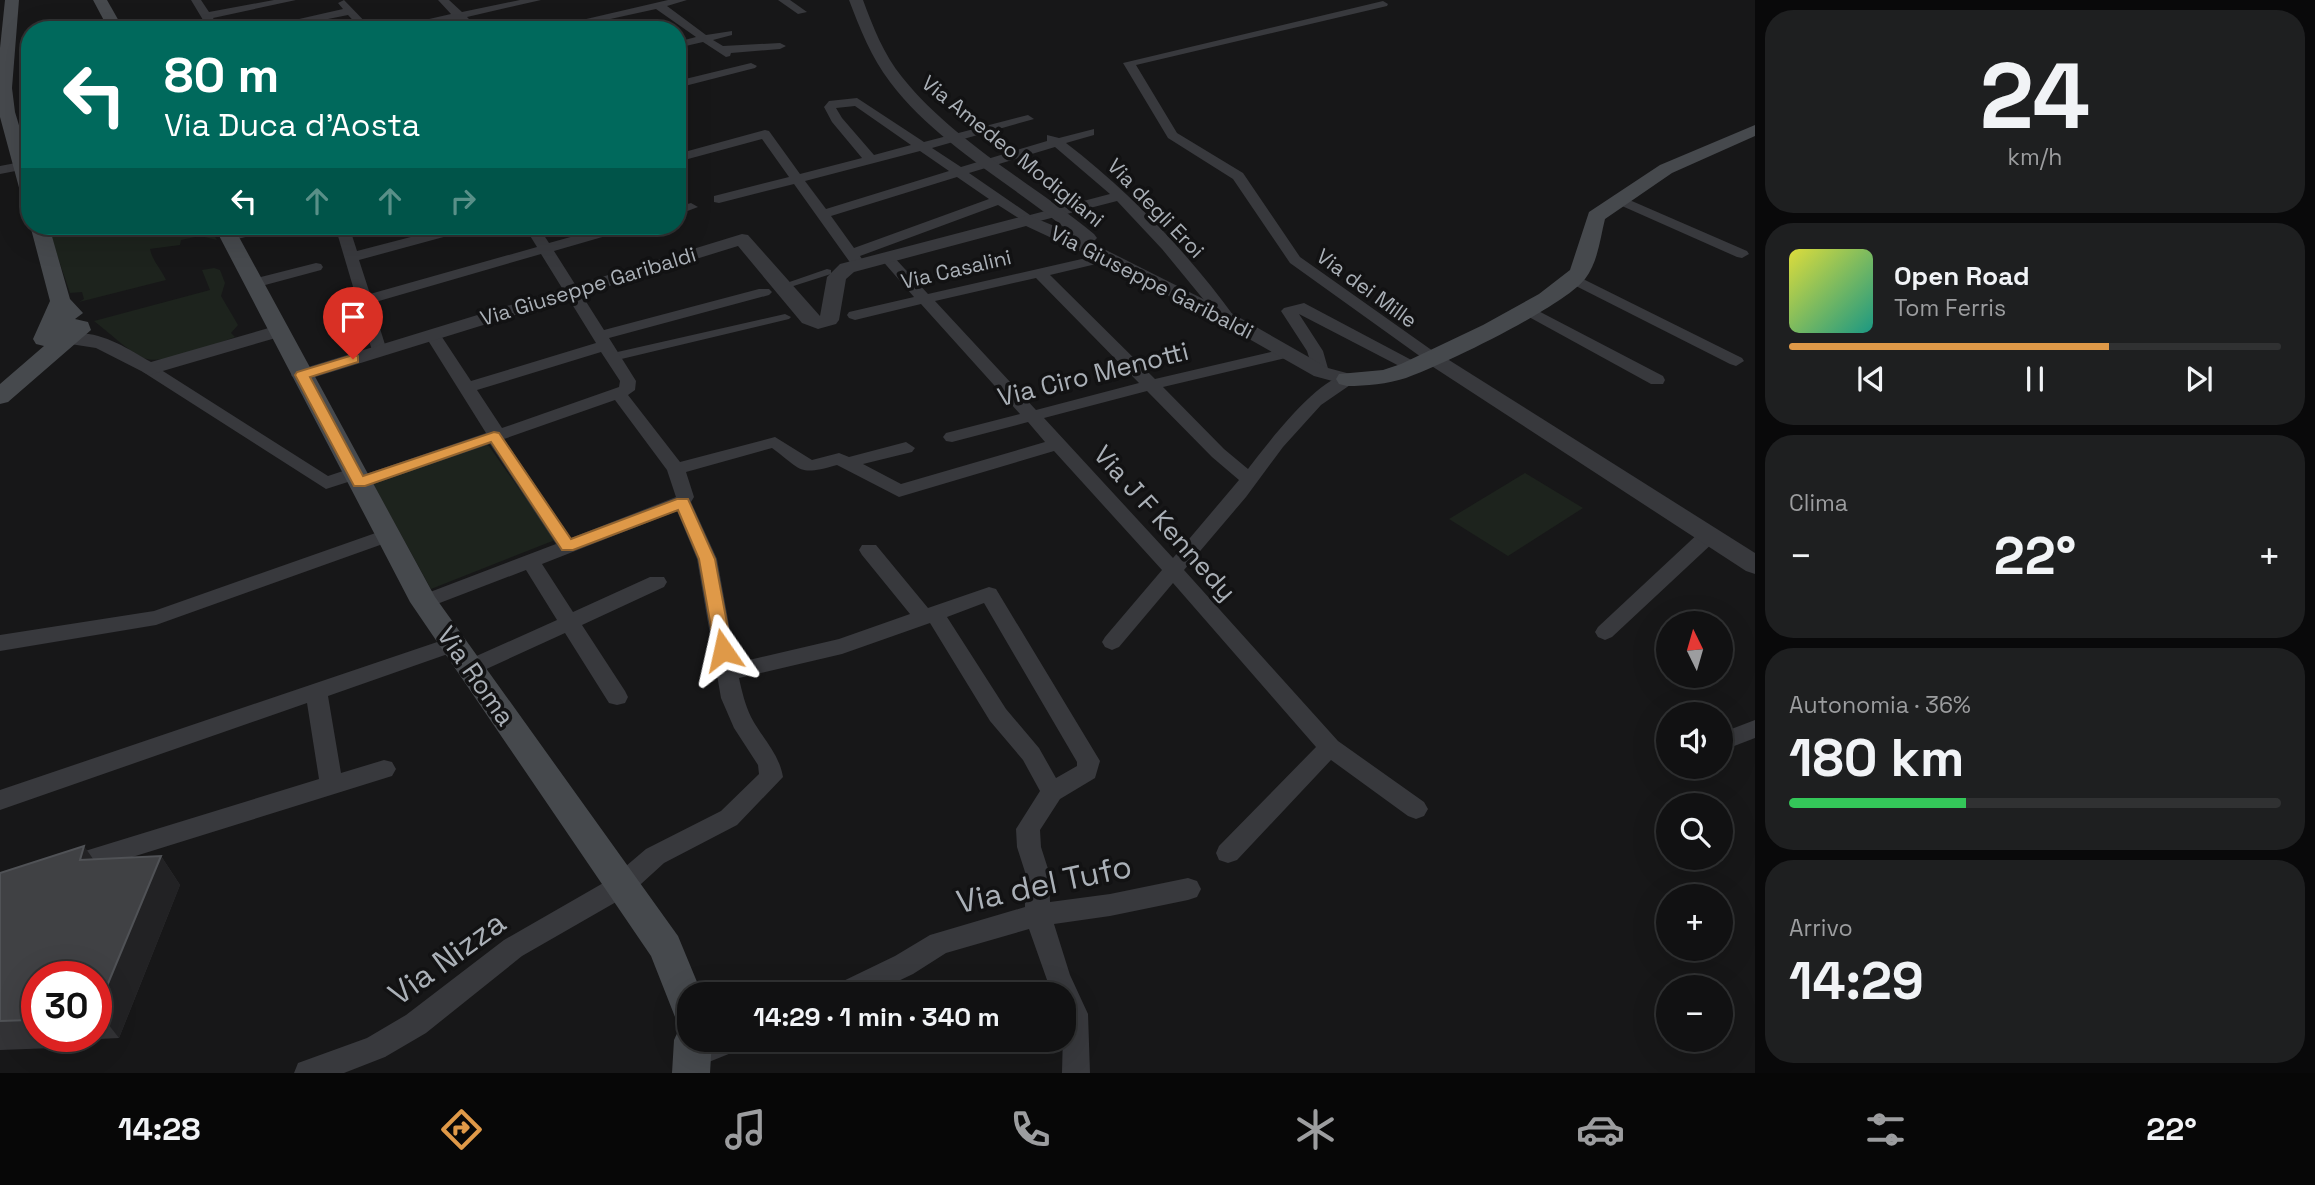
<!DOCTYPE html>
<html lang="it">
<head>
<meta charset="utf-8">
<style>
  body { margin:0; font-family:"Space Grotesk",sans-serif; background:#1e1f20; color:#f1f3f6; height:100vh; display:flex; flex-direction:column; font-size:26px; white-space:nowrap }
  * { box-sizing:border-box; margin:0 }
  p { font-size:23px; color:#9c9d9f }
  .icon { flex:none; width:38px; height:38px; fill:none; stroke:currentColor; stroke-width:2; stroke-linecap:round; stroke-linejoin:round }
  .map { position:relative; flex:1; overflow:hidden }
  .panel { display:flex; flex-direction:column; gap:10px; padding:10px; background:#09090a; width:560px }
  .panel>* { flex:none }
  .hud { position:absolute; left:21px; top:21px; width:665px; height:214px; border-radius:28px; box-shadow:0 7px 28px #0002,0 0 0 2px #303132; background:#00695c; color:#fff; overflow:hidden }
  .needle { width:46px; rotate:355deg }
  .tools { position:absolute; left:1656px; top:611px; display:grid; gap:14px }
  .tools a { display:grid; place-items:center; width:77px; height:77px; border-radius:50%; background:#111112; box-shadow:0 7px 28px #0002,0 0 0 2px #303132; font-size:35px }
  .speed { position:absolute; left:21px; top:961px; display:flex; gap:14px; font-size:35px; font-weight:700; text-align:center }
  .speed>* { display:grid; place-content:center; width:91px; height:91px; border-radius:50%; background:#111112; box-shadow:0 7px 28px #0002,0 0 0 2px #303132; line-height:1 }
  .speed .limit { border:10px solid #d22; background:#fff; color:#111 }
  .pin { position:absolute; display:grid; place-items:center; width:60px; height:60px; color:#fff; margin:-72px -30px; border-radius:50% 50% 50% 0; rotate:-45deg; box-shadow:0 0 7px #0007 }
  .pin .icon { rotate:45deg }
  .me { position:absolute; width:77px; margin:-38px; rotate:349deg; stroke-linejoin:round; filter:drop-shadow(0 0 5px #0008) }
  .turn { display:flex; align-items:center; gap:24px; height:147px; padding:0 28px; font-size:32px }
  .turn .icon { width:91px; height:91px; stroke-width:2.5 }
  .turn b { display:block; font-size:49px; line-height:60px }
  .lanes { display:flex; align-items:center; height:66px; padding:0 28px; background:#0003; justify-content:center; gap:35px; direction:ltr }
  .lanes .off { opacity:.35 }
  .big { font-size:52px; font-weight:700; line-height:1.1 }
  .panel .tile { flex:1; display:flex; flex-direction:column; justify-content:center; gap:10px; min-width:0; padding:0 24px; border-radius:28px; background:#1e1f20 }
  .panel .dial { align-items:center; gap:0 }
  .dial b { font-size:91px; line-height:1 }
  .song { display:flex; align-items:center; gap:21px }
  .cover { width:84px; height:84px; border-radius:10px; background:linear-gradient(135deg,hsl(60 70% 55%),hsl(170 70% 35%)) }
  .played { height:7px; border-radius:4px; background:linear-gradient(90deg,#df9948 65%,#303132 65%) }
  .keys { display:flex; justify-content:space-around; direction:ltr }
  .heat { display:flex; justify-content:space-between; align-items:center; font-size:38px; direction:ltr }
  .charge { height:10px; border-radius:5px; background:linear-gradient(90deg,#34c759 36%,#303132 0) }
  .trip { position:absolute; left:677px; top:982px; width:399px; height:70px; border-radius:28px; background:#111112; box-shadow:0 7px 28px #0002,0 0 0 2px #303132; font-weight:700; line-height:70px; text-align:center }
  .tab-bar { display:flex; height:112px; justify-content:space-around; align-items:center; background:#070707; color:#9c9d9f }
  .tab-bar .icon { width:49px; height:49px }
  .tab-bar .current { color:#df9948 }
  .tab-bar b { font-size:32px; color:#f1f3f6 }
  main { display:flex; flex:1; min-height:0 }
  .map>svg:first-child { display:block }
</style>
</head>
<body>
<main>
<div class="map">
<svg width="1755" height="1073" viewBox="0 0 1755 1073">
  <rect width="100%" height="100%" fill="#171718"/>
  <g fill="#1d231d">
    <path d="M 53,226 L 209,226 L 217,240 L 200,236 L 181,240 L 180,245 L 150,249 C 152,260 161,269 166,280 L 79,302 L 84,299 L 82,292 L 70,293 L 48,228 Z"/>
    <path d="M 214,268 L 220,270 L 225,283 L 221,296 L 238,325 L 231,333 L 235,337 C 215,344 162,366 144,358 C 126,350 110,333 94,321 L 210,290 L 202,270 Z"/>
    <polygon points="484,444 489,446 555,540 431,589 373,484"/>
    <polygon points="1525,473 1583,508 1508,556 1449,519"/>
  </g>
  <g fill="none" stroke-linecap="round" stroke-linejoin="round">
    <g fill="#38393d" fill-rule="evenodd">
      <polygon points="827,269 831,270 831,274 781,290 775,287"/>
      <polygon points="785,314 791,317 789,319 613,361 607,357 613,353"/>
    </g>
    <g fill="#38393d" fill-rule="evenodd">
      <polygon points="191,0 201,0 209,12 274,0 296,0 213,18 220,30 209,30"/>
      <polygon points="344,0 373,30 362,30 348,15 273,30 251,30 343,9 338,3"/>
      <polygon points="438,0 449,0 462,12 520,0 541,0 467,17 480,30 468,30 457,19 403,30 381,30 451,14"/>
      <polygon points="668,0 687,0 667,6 706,35 732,31 732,35 713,40 723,46 780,43 786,46 780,49 731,53 730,56 726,57 703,42 677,48 677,42 696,37 656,9 560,30 539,30"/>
      <polygon points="778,0 790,0 807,12 798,14"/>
      <polygon points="1383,1 1388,4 1387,6 1136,65 1177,133 1243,173 1300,257 1440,356 1442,359 1440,362 1428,362 1290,263 1233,179 1168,138 1123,63"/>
      <polygon points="751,63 757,66 755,68 677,88 677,81"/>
      <path d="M 857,98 L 924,142 L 1028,115 L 1034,119 L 932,148 L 961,167 L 1047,141 L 1047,135 L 1059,138 L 1094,129 L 1094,135 L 1066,143 C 1130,192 1189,254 1236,319 L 1228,324 L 1222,322 L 1162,249 L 1117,201 L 1028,224 L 998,205 L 860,256 L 866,265 L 859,269 L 854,268 L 794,184 L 719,203 L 714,202 L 714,196 L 789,177 L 762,139 L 677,162 L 677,154 L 765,130 L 769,131 L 800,174 L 862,158 L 832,122 L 824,107 L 829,101 ZM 855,106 L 911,145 L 874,155 L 842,118 L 836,108 ZM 1055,147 L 1110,194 L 1030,215 L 969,173 ZM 920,151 L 949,171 L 826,209 L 805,181 ZM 957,177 L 989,199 L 854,248 L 831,216 Z"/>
      <polygon points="21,162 28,166 26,169 0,174 0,166"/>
      <polygon points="1618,195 1747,251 1749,254 1742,258 1737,257 1613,202 1613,196"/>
      <polygon points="691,203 698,207 677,215 677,207"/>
      <polygon points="257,226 280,226 278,229 229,241 222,237 224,234"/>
      <path d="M 335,226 L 349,226 L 357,251 L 453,226 L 475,226 L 473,229 L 359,260 L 370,294 L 537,247 L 524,226 L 538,226 L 549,243 L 610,226 L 632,226 L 630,229 L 554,251 L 604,330 L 759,289 L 769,289 L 772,292 L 769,295 L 609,338 L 636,381 L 635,390 L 628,395 L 680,462 L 775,437 L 812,460 L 839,453 L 849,457 L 906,442 L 915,448 L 912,452 L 863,464 L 901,484 L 1045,442 L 1028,422 L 952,442 L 946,441 L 943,437 L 946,433 L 1020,414 L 921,304 L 855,320 L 849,318 L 847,315 L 849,312 L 914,297 L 880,258 L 887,254 L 892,255 L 928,294 L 1108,253 L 1113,254 L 1115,257 L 1113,260 L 1050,275 L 1155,379 L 1288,348 L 1294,350 L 1296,353 L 1294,356 L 1163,387 L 1224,449 L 1248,469 C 1265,447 1324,368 1353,375 L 1355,379 L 1353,383 L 1321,405 L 1283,447 L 1246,497 L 1184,570 L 1338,741 L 1424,802 L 1428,809 L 1424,816 L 1416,819 L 1408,816 L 1331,760 L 1237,860 L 1228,863 L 1219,860 L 1216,853 L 1219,846 L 1316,747 L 1173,583 L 1119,647 L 1112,650 L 1105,647 L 1102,642 L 1105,637 L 1162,570 L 1054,451 L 899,497 L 837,465 C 798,476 803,471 772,448 L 686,472 L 694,497 L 691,502 L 717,559 L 736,663 L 839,639 L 910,614 L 862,555 L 859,550 L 862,545 L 876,545 L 928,608 L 989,587 L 996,589 L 1100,761 L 1095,778 L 1060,799 L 1040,830 L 1041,847 L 1049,872 L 1050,902 L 1110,894 L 1188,878 L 1197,881 L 1201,889 L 1197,897 L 1188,900 L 1110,916 L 1054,924 L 1070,975 L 1088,1014 L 1090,1073 L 1062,1073 L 1064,994 L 1052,994 L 1029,929 L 946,953 L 913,974 L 871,994 L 831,994 L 835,985 L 895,956 L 930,935 L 1025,907 L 1025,872 L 1017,847 L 1016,829 L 1040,791 L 1023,760 L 990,721 L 930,623 L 842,654 L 739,678 C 742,692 745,704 751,717 C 762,738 779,753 783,777 L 737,825 L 664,863 L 630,894 L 522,956 L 426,1033 L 385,1057 L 344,1073 L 294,1073 L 298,1063 L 367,1038 L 406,1015 L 504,940 L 612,878 L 646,849 L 721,811 L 759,774 L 758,765 L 734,728 L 721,698 L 697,559 L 677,511 L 542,564 L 573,612 L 650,577 L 664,577 L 667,582 L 664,587 L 582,625 L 625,691 L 628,697 L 625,703 L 617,705 L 609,703 L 565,633 L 471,676 L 463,674 L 460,668 L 463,662 L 557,620 L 526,570 L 424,609 L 417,607 L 414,602 L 417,597 L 556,544 L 490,444 L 365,487 L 353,487 L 351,481 L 326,489 L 143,372 L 141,369 L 143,366 L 155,366 L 328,476 L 355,467 L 361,469 L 363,475 L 486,433 L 424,334 L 426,331 L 438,331 L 471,381 L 596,343 L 541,254 L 372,303 L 387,351 L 379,356 L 373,354 ZM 1036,278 L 1139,383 L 1036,410 L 935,301 ZM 601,352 L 620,381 L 619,387 L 502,428 L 477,390 ZM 1147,391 L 1212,457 L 1239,480 L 1173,558 L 1044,418 ZM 615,400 L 667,470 L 676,497 L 571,538 L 504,439 ZM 984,603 L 1077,762 L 1077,766 L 1056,778 L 1039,748 L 1006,709 L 947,617 Z"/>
      <polygon points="316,263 321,264 323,267 321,270 254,288 246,283 249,280"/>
      <polygon points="1575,275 1742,358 1744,361 1736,366 1730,364 1570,283 1567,280 1570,277"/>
      <polygon points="1304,303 1419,364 1421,367 1413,372 1407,370 1299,314 1323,351 1329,372 1327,376 1315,376 1307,351 1281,311 1284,308"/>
      <polygon points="1525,304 1663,376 1665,380 1663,384 1651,384 1520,312 1517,309 1520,306"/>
      <polygon points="387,529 394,530 397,535 394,540 156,625 0,651 0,635 154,611"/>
      <polygon points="1709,529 1716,530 1719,535 1716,540 1612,637 1605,640 1598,637 1595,632 1598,627 1702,530"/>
      <polygon points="455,636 462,639 466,644 462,649 328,696 341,773 384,760 392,762 396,769 392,776 68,877 59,873 56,866 59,859 319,779 307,703 0,810 0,790"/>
      <polygon points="1755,720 1755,738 1729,748 1721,745 1721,733"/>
      <polygon points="699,1040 745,1040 741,1049 694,1068 684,1065 680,1055 684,1045"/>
    </g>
    <g fill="#38393d" fill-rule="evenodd">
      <path d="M 849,0 L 863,0 C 873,27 884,55 902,77 C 953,141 1032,183 1094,234 L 1097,238 L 1092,243 L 1235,315 L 1328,368 L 1354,375 L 1358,379 L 1354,383 L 1347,385 L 1314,376 L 1221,323 L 1101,261 L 1026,226 L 854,272 L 846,279 L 839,320 L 836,324 L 818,329 L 802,323 L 738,246 L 309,379 L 295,379 L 291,375 L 295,371 L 742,234 L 748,235 L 820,316 L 827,277 L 840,264 L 1028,215 L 1071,233 C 1012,184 937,144 890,82 C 871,57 860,29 849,0 Z"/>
      <path d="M 279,325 L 286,327 L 289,331 L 286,335 L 149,375 L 96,348 L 64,343 L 61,339 L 64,335 C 96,327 125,347 151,362 Z"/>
      <polygon points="1434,353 1441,355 1755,553 1755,574 1746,571 1427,363 1424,359 1427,355"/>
    </g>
    <g fill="#46494d" fill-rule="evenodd">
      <polygon points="5,0 19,0 12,88 15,112 30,162 30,201 21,195 0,117 0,48"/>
      <polygon points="93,0 107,0 124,30 109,30"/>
      <path d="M 1755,125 L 1755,136 L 1672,173 L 1605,219 C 1600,239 1598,262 1585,279 C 1563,307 1441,366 1406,378 C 1387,384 1367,386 1347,386 L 1339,384 L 1336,379 L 1339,374 L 1383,370 L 1401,364 L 1483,325 L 1539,294 L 1570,270 L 1589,212 L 1660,165 Z"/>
      <polygon points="30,225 49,226 70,299 83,313 75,319 88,322 91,330 8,402 0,404 0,384 44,346 36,344 33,339 50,301"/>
      <polygon points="214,226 233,226 435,597 678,936 702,994 690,994 690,1040 712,1040 710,1073 672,1073 674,1040 680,1027 685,1025 677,1022 651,956 410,602"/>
    </g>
  </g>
  <path fill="#333336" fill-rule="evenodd" d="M 161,856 L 180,885 L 119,1038 L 56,1041 L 54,1048 L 0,1050 L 0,873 L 93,859 ZM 37,976 L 96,976 L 96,1036 L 37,1036 Z"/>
  <g fill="#222224">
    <polygon points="84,846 105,876 80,860"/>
    <polygon points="161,856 180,885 119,1038 97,1010"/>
    <polygon points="32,1014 37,1019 37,1028 29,1020"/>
    <polygon points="44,1036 52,1036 56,1041 54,1048"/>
  </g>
  <polygon fill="#404144" stroke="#505256" stroke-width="2" points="84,846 80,860 161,856 97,1010 96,976 37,976 37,1013 32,1014 29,1020 0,1021 0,873"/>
  <polygon fill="#df9948" stroke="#91632f" stroke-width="2" points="353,355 358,356 358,362 310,377 363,476 494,432 499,433 571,539 677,499 688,499 715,559 732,650 730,654 717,654 715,650 699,559 678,510 573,550 562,550 491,442 365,486 354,486 295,375 297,372"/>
  <g text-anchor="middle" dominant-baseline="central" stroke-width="7" stroke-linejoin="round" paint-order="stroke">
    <g font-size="21" fill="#aab0b7" stroke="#121213">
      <text transform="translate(1013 151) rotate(39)">Via Amedeo Modigliani</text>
      <text transform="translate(1156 208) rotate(46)">Via degli Eroi</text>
      <text transform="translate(956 269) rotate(-13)">Via Casalini</text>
      <text transform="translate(1152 282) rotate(27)">Via Giuseppe Garibaldi</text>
      <text transform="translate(588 286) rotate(-17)">Via Giuseppe Garibaldi</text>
      <text transform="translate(1367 288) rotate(36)">Via dei Mille</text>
    </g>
    <g font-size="26" fill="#aab0b7" stroke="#121213">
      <text transform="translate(1093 374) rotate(-14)">Via Ciro Menotti</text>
      <text transform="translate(1165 523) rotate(48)">Via J F Kennedy</text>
      <text transform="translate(476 676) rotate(55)">Via Roma</text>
    </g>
    <g font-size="32" fill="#aab0b7" stroke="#121213">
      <text transform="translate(1044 884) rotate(-12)">Via del Tufo</text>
      <text transform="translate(447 958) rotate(-36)">Via Nizza</text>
    </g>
  </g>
</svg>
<div class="tools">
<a><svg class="needle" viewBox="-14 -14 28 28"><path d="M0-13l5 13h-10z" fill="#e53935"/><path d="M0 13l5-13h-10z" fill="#9c9d9f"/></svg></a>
<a><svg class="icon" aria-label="sound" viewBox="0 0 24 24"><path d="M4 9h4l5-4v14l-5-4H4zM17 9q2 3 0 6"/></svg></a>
<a><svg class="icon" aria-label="search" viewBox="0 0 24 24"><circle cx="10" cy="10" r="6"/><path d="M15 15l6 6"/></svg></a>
<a>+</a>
<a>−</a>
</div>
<div class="speed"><div class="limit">30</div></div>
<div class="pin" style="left:353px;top:359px;background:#d93025"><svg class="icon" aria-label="arrive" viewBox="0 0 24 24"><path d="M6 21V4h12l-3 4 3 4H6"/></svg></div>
<svg class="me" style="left:723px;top:650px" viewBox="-20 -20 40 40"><path d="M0-17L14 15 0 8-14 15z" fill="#df9948" stroke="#fff" stroke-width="4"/></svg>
<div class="trip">14:29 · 1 min · 340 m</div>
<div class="hud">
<div class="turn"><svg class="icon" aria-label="left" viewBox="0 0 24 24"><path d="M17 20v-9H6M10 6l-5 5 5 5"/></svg><div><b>80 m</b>Via Duca d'Aosta</div></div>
<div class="lanes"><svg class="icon" aria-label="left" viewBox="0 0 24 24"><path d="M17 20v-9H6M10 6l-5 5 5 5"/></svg><svg class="icon off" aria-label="ahead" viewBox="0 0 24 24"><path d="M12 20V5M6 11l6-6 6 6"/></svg><svg class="icon off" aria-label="ahead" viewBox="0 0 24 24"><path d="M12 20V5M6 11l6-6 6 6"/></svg><svg class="icon off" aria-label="right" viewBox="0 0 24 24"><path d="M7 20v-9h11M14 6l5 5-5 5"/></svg></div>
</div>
</div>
<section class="panel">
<div class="tile dial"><b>24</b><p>km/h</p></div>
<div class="tile">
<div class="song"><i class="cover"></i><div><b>Open Road</b><p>Tom Ferris</p></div></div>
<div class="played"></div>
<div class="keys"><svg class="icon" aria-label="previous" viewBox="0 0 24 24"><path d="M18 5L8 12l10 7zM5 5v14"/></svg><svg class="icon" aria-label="pause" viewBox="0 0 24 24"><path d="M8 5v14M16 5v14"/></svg><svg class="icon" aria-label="next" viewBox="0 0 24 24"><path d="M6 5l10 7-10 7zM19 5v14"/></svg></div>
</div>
<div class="tile"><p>Clima</p>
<div class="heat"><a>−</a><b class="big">22°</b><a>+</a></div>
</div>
<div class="tile"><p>Autonomia · 36%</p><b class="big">180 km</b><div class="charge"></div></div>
<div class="tile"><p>Arrivo</p><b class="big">14:29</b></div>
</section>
</main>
<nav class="tab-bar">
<b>14:28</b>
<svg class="icon current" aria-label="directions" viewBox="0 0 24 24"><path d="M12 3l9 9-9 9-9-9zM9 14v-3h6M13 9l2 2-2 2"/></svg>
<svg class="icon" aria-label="music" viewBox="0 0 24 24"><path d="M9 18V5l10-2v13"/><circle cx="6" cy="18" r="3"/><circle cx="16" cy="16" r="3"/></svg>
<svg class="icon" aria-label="phone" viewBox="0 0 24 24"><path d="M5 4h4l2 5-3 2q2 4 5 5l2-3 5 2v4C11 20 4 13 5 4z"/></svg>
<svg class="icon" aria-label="climate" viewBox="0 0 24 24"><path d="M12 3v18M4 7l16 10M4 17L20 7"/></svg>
<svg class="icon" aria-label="car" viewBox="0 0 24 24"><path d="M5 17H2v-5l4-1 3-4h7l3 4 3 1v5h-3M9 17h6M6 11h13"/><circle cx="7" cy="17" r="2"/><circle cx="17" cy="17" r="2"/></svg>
<svg class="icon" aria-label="filters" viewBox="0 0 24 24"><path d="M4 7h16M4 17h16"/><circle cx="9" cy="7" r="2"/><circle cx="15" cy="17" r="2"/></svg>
<b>22°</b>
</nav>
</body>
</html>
